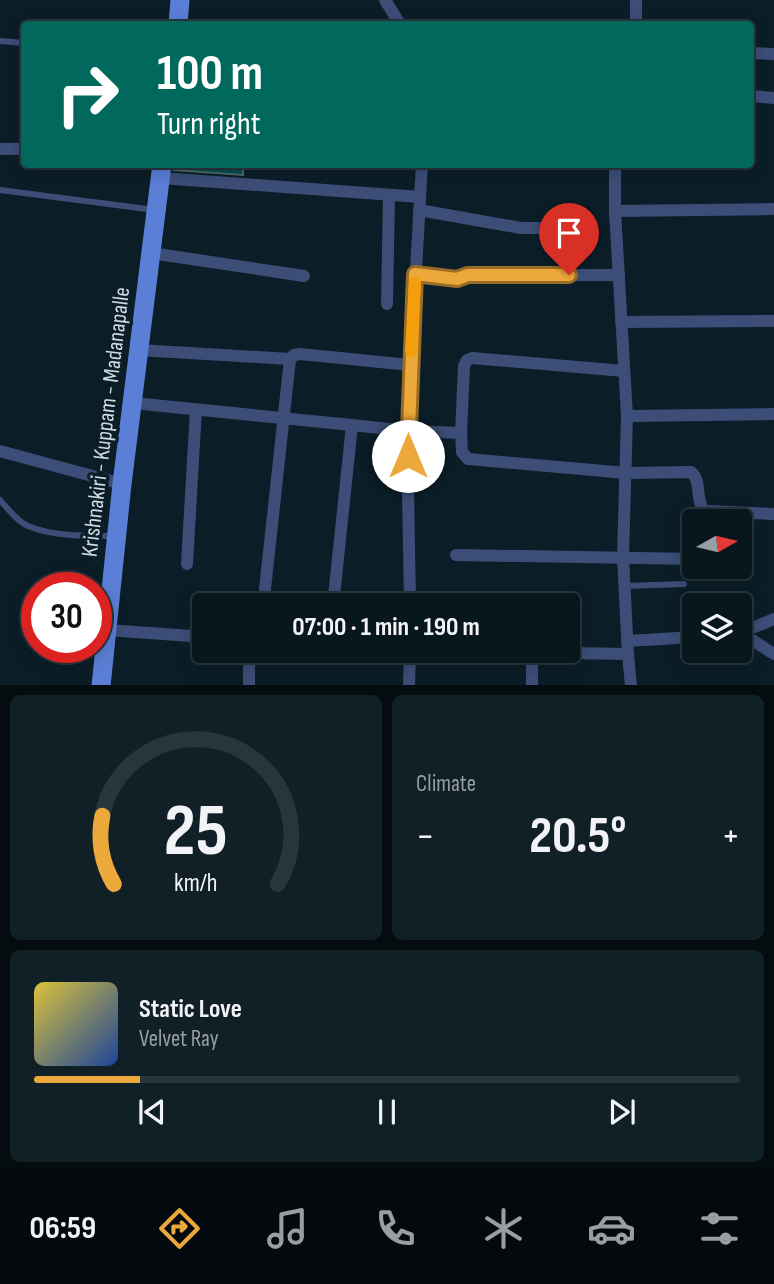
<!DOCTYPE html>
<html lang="en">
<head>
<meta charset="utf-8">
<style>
  body { margin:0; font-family:"Sofia Sans Condensed",sans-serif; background:#111f27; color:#f1f3f6; height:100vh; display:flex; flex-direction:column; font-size:26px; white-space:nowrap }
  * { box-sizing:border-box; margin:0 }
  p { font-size:23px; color:#989fa4 }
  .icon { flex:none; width:38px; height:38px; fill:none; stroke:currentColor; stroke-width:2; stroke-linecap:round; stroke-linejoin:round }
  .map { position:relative; height:685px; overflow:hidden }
  .drawer { display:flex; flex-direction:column; gap:10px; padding:10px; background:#040c10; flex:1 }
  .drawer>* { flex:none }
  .banner { position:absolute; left:21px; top:21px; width:733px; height:147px; border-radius:7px; box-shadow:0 4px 18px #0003,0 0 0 2px #29353c; background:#00695c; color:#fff; overflow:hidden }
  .needle { width:46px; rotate:82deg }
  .buttons { position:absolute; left:682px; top:509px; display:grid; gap:14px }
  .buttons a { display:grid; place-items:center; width:70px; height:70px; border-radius:7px; background:#08161e; box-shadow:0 4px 18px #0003,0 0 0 2px #29353c; font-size:35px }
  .speed { position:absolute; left:21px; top:572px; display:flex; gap:14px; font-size:35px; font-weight:700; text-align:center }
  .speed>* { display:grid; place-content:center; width:91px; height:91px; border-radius:50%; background:#08161e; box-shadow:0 4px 18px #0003,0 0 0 2px #29353c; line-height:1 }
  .speed .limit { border:10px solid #d22; background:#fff; color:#111 }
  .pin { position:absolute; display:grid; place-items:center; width:60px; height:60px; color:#fff; margin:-72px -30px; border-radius:50% 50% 50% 0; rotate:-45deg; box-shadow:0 0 7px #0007 }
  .pin .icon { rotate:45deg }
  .me { position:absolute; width:77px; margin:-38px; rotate:0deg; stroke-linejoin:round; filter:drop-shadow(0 0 5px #0008) }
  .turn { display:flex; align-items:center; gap:24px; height:147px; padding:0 21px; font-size:32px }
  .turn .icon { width:91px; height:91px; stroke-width:2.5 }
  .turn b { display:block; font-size:49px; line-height:60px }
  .big { font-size:52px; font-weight:700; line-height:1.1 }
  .drawer .tile { flex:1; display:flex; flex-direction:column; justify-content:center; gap:10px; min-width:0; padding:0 24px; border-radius:10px; background:#111f27 }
  .drawer .dial { align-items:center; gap:0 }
  .dial svg { height:182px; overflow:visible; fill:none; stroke:#29353c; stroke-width:7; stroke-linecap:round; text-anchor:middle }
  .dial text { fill:#f1f3f6; stroke:none }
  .song { display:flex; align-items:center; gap:21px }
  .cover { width:84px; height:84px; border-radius:10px; background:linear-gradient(135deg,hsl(50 70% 55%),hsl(220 70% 35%)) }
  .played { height:7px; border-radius:4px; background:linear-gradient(90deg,#eda83b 15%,#29353c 15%) }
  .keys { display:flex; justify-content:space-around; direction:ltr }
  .heat { display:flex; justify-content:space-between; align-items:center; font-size:38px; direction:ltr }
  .drawer .tiles { flex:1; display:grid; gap:10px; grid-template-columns:1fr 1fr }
  .tile:last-child { grid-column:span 2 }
  .trip { position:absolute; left:192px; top:593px; width:388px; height:70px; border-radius:7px; background:#08161e; box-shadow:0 4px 18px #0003,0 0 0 2px #29353c; font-weight:700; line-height:70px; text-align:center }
  .tab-bar { display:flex; height:112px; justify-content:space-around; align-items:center; background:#03090c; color:#989fa4 }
  .tab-bar .icon { width:49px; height:49px }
  .tab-bar .active { color:#eda83b }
  .tab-bar b { font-size:32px; color:#f1f3f6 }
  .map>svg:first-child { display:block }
</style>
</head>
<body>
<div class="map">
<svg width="774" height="686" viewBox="0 0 774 686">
  <rect width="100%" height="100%" fill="#0b1e28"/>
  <polygon fill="#044c51" stroke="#4e696b" stroke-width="2" points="174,164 243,164 243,175 174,170"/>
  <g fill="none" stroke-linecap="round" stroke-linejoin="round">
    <g stroke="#3c4e78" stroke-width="6">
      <polyline points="0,41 24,43"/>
      <polyline points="0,190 155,210"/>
      <path d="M 0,500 C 8,509 17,521 28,526 C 55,537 87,536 115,536"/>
      <polyline points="625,586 684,584"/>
    </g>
    <g stroke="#3c4e78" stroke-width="12">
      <polyline points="385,0 400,24"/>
      <polyline points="636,24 636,0"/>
      <polyline points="751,53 774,54"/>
      <polyline points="751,96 774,98"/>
      <polyline points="0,149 24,149"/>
      <polyline points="161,178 420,197"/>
      <polyline points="419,210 521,228 558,228"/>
      <polyline points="615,211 774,209"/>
      <polyline points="151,253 304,276"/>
      <polyline points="415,274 457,279 468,275 619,275"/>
      <polyline points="387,304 389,195"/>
      <polyline points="621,322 774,321"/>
      <polyline points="139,350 290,359"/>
      <polyline points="133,403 352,425 333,606"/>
      <polyline points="627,416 774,414"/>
      <path d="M 352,425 L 407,431 L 461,433 L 462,452 L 468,459 L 626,473 L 691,472 C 702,481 695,499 704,511 L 774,514"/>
      <polyline points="461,433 464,366 467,360 472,358 624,371"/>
      <polyline points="0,451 122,484"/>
      <polyline points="456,555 695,559"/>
      <polyline points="187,564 196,409"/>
      <polyline points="265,589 290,359 294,355 300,354 410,365"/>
      <polyline points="410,606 407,431 422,164"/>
      <polyline points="107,630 205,637"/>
      <polyline points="740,633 774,619"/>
      <polyline points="741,633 774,654"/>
      <polyline points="627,641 695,637"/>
      <polyline points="453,651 628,654 623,557 627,416 615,211 615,164"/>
      <polyline points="532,653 532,686"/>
      <polyline points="628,654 631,686"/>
      <polyline points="249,686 249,651"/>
      <polyline points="409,686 410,651"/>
    </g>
    <g stroke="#5b7fd7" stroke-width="19">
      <polyline points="178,24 180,0"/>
      <polyline points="101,686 122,484 162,164"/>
    </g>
  </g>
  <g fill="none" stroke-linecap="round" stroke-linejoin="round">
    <g stroke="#9a6d26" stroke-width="18">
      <polyline id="route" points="408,456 415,274 457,279 468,275 569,275"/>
    </g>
    <use href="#route" stroke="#eda83b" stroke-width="12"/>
    <polyline stroke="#f59e0b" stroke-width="12" points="411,351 415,283"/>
  </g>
  <g text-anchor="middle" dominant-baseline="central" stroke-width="7" stroke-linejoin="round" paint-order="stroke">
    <g font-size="23" fill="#ced9e0" stroke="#0b1e28">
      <text transform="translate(106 422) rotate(-83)">Krishnakiri - Kuppam - Madanapalle</text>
    </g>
  </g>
</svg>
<div class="buttons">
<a><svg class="needle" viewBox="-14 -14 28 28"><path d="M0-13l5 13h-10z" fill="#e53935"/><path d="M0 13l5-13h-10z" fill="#989fa4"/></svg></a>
<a><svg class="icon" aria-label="layers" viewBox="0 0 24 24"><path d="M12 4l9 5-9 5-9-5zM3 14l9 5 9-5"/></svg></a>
</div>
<div class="speed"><div class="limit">30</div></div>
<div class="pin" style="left:569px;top:275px;background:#d93025"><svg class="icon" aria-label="arrive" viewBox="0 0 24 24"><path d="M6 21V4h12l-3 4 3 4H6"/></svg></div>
<svg class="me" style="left:408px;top:456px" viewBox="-20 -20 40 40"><circle r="19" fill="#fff"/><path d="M0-13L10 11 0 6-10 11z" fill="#eda83b"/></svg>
<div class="trip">07:00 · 1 min · 190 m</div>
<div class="banner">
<div class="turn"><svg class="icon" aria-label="right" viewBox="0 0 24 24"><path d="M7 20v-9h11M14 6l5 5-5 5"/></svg><div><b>100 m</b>Turn right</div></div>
</div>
</div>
<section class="drawer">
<div class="tiles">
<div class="tile dial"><svg viewBox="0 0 100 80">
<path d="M14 69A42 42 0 1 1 86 69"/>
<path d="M14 69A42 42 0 0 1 9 39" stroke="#eda83b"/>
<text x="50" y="56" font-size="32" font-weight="700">25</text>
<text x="50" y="72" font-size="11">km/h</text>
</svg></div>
<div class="tile"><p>Climate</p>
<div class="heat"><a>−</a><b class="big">20.5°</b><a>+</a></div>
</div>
<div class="tile">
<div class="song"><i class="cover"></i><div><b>Static Love</b><p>Velvet Ray</p></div></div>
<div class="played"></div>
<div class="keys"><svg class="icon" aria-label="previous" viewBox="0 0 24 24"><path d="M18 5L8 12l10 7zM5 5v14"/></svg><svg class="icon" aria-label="pause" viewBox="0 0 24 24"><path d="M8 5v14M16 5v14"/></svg><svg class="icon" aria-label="next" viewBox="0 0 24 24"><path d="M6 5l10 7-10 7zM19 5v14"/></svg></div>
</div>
</div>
</section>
<nav class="tab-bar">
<b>06:59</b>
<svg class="icon active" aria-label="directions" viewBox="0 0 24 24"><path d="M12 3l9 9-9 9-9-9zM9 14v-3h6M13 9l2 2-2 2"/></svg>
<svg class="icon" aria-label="music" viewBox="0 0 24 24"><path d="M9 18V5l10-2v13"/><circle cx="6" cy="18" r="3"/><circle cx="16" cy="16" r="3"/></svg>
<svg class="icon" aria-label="phone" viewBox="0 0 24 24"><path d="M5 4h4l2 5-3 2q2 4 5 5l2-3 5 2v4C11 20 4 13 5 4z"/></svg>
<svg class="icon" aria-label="climate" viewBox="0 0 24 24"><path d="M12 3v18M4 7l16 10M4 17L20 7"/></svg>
<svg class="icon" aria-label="car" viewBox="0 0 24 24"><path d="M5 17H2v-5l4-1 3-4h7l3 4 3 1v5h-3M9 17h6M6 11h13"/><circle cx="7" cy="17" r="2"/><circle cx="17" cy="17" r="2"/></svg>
<svg class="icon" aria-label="filters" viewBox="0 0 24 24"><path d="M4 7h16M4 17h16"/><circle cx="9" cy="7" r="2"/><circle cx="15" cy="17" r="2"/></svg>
</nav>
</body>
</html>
